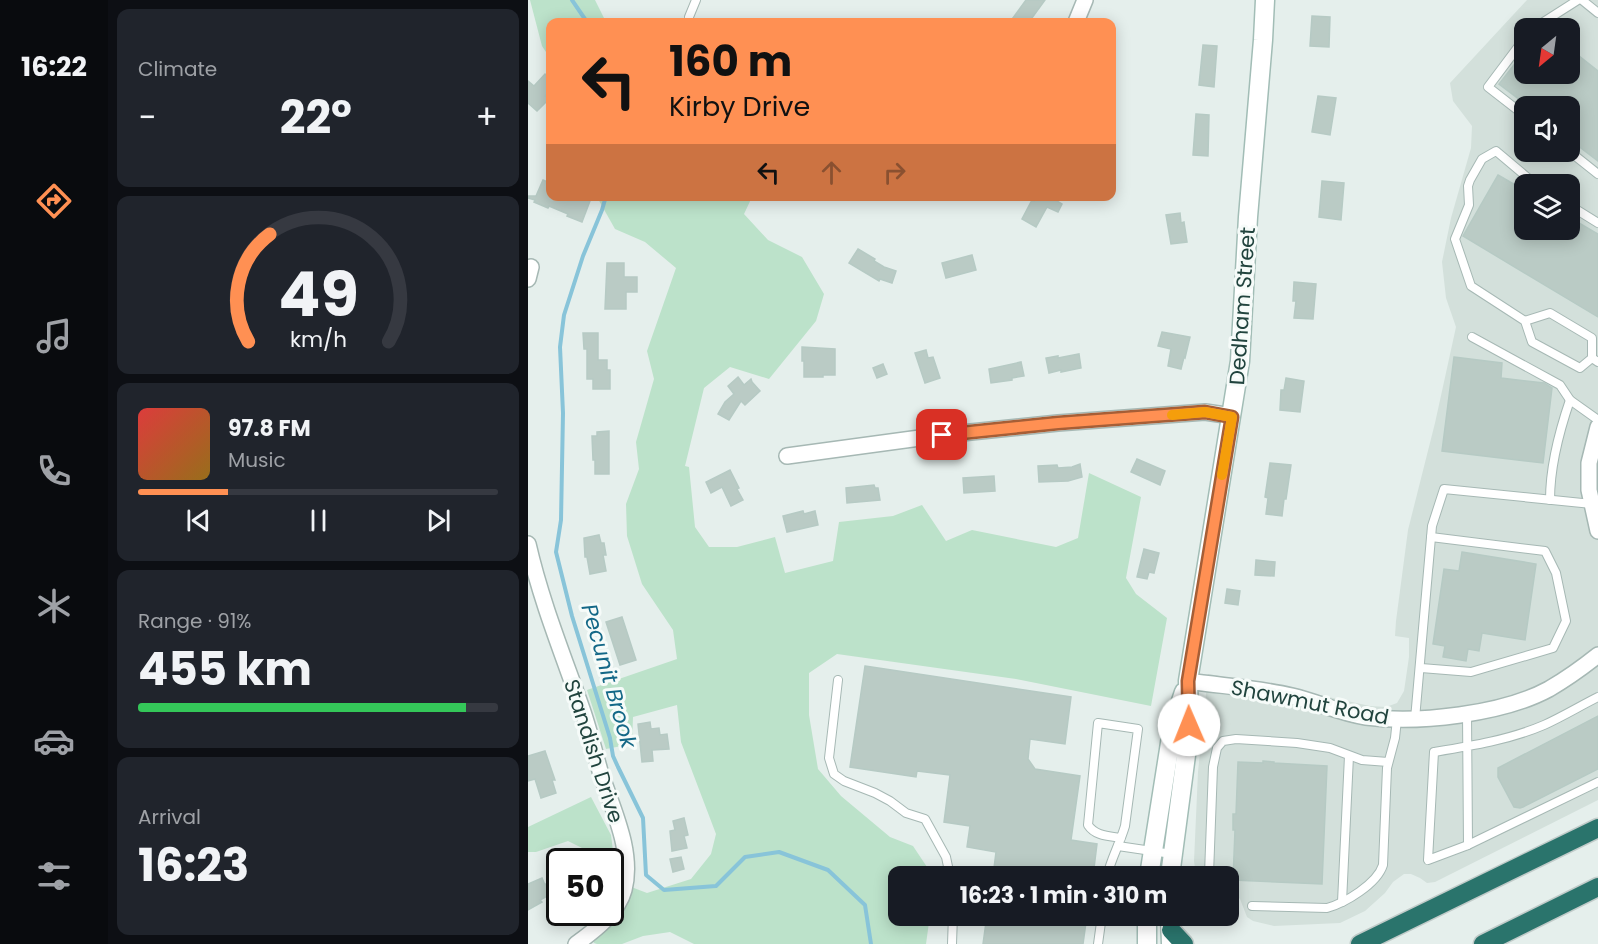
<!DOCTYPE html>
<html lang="en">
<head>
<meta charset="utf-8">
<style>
  body { margin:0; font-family:Poppins,sans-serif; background:#20242c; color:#f1f3f6; height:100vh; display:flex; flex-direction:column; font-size:22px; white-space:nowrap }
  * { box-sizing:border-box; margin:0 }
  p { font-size:20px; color:#9ea1a6 }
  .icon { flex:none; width:33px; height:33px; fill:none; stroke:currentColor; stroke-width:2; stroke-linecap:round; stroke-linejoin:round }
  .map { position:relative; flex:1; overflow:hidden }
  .side { display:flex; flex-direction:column; gap:9px; padding:9px; background:#0d0f14; width:420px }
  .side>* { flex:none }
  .banner { position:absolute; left:18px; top:18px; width:570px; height:183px; border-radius:12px; box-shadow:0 3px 15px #0003; background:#ff9053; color:#111; overflow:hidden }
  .needle { width:39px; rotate:209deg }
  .buttons { position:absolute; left:986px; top:18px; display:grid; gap:12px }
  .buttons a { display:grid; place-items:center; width:66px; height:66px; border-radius:12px; background:#171b24; box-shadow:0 3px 15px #0003; font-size:30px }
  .speed { position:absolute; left:18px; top:848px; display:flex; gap:12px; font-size:30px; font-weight:700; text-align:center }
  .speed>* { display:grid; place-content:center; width:78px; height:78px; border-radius:50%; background:#171b24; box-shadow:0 3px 15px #0003; line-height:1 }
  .speed .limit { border:3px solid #111; border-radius:9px; background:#fff; color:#111 }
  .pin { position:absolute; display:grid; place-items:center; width:51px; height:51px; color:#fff; margin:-26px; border-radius:12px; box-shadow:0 3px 9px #0006 }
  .me { position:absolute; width:66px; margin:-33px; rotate:359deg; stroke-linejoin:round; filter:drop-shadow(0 0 4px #0008) }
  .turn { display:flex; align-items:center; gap:21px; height:126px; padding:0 24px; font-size:27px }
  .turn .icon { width:78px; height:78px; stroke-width:2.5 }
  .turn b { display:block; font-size:42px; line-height:51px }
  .lanes { display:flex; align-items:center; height:57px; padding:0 24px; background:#0003; justify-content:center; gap:30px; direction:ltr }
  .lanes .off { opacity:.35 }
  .big { font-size:45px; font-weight:700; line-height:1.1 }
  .side .widget { flex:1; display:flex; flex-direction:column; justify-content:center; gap:9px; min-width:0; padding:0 21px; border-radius:12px; background:#20242c }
  .side .dial { align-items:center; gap:0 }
  .dial svg { height:156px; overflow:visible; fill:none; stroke:#363941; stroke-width:7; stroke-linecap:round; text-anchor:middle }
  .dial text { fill:#f1f3f6; stroke:none }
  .song { display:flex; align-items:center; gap:18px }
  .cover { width:72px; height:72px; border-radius:9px; background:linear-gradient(135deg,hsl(0 70% 55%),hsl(40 70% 35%)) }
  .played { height:6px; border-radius:3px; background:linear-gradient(90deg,#ff9053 25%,#363941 25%) }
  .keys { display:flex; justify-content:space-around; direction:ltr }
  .heat { display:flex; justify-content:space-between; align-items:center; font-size:33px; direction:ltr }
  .charge { height:9px; border-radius:4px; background:linear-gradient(90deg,#34c759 91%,#363941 0) }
  .trip { position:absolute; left:360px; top:866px; width:351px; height:60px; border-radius:12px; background:#171b24; box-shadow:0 3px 15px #0003; font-weight:700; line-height:60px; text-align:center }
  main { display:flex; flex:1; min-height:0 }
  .menu { display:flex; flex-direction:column; width:108px; justify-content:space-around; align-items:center; background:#090b0e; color:#9ea1a6 }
  .menu .icon { width:42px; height:42px }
  .menu .current { color:#ff9053 }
  .menu b { font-size:27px; color:#f1f3f6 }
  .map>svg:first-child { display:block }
</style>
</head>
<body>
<main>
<nav class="menu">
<b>16:22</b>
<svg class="icon current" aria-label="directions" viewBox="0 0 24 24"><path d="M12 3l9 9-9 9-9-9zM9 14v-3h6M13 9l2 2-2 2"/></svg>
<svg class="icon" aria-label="music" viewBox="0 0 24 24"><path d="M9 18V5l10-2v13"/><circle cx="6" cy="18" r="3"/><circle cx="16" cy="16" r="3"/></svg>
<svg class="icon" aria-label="phone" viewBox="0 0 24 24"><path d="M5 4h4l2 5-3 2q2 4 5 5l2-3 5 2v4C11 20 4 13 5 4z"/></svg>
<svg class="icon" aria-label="climate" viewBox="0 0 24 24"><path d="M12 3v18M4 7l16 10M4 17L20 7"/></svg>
<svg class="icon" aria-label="car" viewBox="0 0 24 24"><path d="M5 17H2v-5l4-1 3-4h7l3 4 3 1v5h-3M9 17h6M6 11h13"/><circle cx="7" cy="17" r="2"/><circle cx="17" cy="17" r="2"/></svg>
<svg class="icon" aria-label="filters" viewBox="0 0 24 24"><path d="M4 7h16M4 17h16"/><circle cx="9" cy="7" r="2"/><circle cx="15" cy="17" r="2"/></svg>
</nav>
<section class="side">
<div class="widget"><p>Climate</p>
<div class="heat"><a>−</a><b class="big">22°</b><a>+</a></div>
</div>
<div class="widget dial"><svg viewBox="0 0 100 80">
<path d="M14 69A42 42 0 1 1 86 69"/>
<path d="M14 69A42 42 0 0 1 25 14" stroke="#ff9053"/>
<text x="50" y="56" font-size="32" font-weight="700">49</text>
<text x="50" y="72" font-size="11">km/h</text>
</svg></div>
<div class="widget">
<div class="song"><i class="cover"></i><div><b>97.8 FM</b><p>Music</p></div></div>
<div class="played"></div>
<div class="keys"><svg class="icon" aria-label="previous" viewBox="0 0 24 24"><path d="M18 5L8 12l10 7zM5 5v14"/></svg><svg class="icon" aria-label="pause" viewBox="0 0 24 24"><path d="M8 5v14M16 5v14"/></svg><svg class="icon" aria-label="next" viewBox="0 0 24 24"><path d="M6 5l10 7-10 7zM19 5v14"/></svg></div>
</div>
<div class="widget"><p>Range · 91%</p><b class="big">455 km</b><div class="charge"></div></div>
<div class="widget"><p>Arrival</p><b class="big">16:23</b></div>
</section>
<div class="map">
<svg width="1070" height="944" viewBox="0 0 1070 944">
  <rect width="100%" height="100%" fill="#e5efec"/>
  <path fill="#d3e0db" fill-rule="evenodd" d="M 999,0 L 1070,0 L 1070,800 L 907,882 L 899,883 L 892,878 L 883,874 L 876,874 L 865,882 L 857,893 L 837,911 L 812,923 L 746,926 L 725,921 L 719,917 L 712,899 L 701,888 L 700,876 L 668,876 L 666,861 L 670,772 L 680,674 L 745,685 L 842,706 L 858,707 L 869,703 L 876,691 L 881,657 L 881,638 L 867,636 L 868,621 L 880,530 L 907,423 L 928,327 L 918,298 L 914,262 L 923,218 L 943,148 L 944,126 L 925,101 L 922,83 ZM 996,28 L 1041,28 L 1041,74 L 996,74 ZM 996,106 L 1041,106 L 1041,152 L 996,152 ZM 996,184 L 1041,184 L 1041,230 L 996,230 Z"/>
  <g fill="#bce2ca">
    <polygon points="2,0 67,0 78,22 22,22 22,58 14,46"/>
    <polygon points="69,197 224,197 216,214 240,240 274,257 296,294 288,321 241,379 202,367 176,388 157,466 161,467 167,527 181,547 209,547 247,537 257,573 305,561 311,522 365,516 394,505 418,541 444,530 528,547 550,538 561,473 613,497 598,578 608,594 639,618 623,706 488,679 309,654 281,673 281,715 290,769 313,796 362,837 385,846 405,876 370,876 370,915 402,915 398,944 166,944 142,932 115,936 94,944 69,944 66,943 58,922 58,912 82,912 82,861 59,861 58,850 40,841 8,852 0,852 0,827 63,797 83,835 86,859 85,880 119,893 163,879 183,854 188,834 153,742 149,705 105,717 104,744 78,749 59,690 149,659 145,630 114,584 99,536 98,504 111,469 108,442 126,379 119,351 148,268 117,242 87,229"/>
  </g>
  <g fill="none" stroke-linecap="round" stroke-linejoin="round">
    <g stroke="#88c4d9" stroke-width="4">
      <polyline points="44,0 59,22"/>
      <polyline points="78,196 74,210 55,256 36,315 32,347 35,413 33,520 28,552 44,616 82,738 85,756 90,767 115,818 118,875 136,890 188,886 217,857 251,852 300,870 337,905 343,944"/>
    </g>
  </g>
  <g fill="#bacbc5" stroke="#b6cac4" stroke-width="1.5">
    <polygon points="498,0 517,0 501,22 482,22"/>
    <polygon points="784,16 802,17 801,47 782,46"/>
    <polygon points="675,45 689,46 686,87 671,85"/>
    <polygon points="1041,48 1070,71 1070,161 1041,139 1041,106 1000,106 971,84 996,52 996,74 1041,74"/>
    <polygon points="17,74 22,79 22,90 17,96 21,99 9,111 0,103 0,81 6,86"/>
    <polygon points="790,96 808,98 802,135 784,132"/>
    <polygon points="668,114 681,115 680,156 665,155"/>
    <polygon points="970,175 996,190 996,230 1041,230 1041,217 1070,234 1070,317 935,236"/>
    <polygon points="15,180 22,183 22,196 51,196 62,201 54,222 39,216 40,214 21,206 20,208 6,202 7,200 0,198 0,196 8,196"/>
    <polygon points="794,181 816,183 813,220 791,217"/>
    <polygon points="500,196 525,196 524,198 534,204 530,212 519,207 508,227 494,219 504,200 506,201 506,200"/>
    <polygon points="652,213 653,223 656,222 659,242 643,244 638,215"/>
    <polygon points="330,249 347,259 346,261 356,267 368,271 364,283 352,279 351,281 321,263"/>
    <polygon points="444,255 448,270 418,278 414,263"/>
    <polygon points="79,263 96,263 96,277 109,277 109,292 98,292 98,309 77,309"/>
    <polygon points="766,282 788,284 785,319 766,318 768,301 765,301"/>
    <polygon points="634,332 662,337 657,358 656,357 653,369 640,366 643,349 630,346"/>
    <polygon points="55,333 70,333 70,360 79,360 79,370 82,370 82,389 65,389 65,379 59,379 59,349 56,349"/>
    <polygon points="274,347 307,349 307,375 295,375 295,377 276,377 276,361 274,361"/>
    <polygon points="398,350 400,358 405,357 412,378 397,383 387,353"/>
    <polygon points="551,354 553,368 533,372 533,370 521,373 518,358 530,356 530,358"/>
    <polygon points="926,357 974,363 973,378 1016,383 1024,388 1015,463 914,451"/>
    <polygon points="493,362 496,376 484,378 484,380 463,383 461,369"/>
    <polygon points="355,364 359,374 349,378 345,368"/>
    <polygon points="210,377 216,385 223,379 224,382 232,391 217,405 213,401 201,420 190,414 197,402 206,394 200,386"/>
    <polygon points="758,378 776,381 772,412 752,410 753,390 756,390"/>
    <polygon points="81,431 81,474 67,474 67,460 65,460 64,436 69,436 69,432"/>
    <polygon points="609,459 637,471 632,485 603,472"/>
    <polygon points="742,463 763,465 758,499 756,499 754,516 738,514 740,498 737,497"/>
    <polygon points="552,464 554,477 540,481 511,482 510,466 529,465 530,468 544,467"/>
    <polygon points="202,470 211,488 209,489 215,500 203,506 194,487 183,493 178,482"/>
    <polygon points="466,476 467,491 436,493 435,478"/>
    <polygon points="346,485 347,488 350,488 352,500 319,503 318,488"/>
    <polygon points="275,511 276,514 287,511 290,525 259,532 255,516"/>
    <polygon points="71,535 73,543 76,543 78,555 75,555 78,571 62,574 59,557 57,557 56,538"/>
    <polygon points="616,549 631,553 626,573 621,572 619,579 609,577"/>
    <polygon points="934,552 1008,564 997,640 954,633 951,651 940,649 938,661 915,657 917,646 905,644 916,569 931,571"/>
    <polygon points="728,560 747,562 746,576 727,575"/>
    <polygon points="699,589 712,591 710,605 697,603"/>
    <polygon points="94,617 108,660 92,665 78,622"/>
    <polygon points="337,666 543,697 537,744 502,739 500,759 507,769 552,776 543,840 569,844 565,876 465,876 468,852 439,847 442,826 416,822 422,775 389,771 388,777 322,767"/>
    <polygon points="1070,716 1070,769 995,807 992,808 986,807 970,777 970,768"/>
    <polygon points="122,722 123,729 131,728 132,735 139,734 141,749 124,750 125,761 114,762 110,724"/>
    <polygon points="17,751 27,780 24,780 28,793 13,798 7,779 0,781 0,756"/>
    <polygon points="735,761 746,762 746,763 799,766 794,884 705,880 707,830 705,830 705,814 708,814 710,762 735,763"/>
    <polygon points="156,818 160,835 156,836 159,848 144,851 142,831 147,830 145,821"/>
    <polygon points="153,857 156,869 145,872 142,859"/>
    <polygon points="32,869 32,889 12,900 14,902 0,910 0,884 14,878 17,885"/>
    <polygon points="459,915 559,915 555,944 455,944"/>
  </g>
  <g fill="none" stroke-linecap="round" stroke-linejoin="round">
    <g stroke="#a6b8b4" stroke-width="10">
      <g id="lane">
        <polyline points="1054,0 1070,13"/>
        <polyline points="161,17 168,0"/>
        <polyline points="1006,28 1050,0"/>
        <polyline points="996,39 960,87 996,115"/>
        <polyline points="1041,151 1070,174"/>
        <polyline points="1010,184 1000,178 968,151 954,159 942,180 940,186 941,205 927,239 943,286 997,321 1004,342 1052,368 1064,358 1070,362"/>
        <polyline points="1041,205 1070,223"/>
        <polyline points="997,321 1022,313 1064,338 1064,358"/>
        <polyline points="944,337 1032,385 1042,400 1070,420"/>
        <path d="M 1022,500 C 1022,466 1031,432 1042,400"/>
        <polyline points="893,668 943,672 1025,648 1038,621 1028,573 1017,551 903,537"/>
        <polyline points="310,680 301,758 306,774 316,781 347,793 362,801 378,813 397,819 418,857 422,876"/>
        <path d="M 939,713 L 940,845 L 900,860 L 906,752 C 943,746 981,740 1016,725 C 1034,717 1052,706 1070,697"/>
        <polyline points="887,719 904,526 916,489 1064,504"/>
        <polyline points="940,845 1070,782"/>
        <polyline points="590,846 644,854"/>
        <polyline points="681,874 685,767 689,748 695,741 708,739 769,743 802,748 834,760 860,762"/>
        <path d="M 579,876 C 583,859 592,843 597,826 L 610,729 L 570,723 L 560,825 C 567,836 581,836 593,838"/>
        <polyline points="814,902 821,756"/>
        <path d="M 724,906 L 799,908 C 817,903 849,884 855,865 L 859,768 L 867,738 L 869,719"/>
        <polyline points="424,944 425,915"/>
        <polyline points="570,944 574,915"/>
      </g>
    </g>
    <g stroke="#a6b8b4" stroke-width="18">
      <g id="street">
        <polyline points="548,22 557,0"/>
        <polyline points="0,279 3,267"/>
        <polyline points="1070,427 1061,463 1061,490 1070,531"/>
        <polyline points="259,456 414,435 530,423 677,412 704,416"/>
        <path d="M 0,544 C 13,601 35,655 54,709 C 61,729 66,750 72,771 C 84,808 106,851 96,890 C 90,913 66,931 48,944"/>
        <path d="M 660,681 C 694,686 730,688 764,696 C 790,702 811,713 838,717 C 890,724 975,714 1021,689 C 1038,679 1055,667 1070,655"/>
      </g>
    </g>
    <g stroke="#a2bdb6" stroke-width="21">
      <g id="secondary">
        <polyline points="621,876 643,737 647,719 656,692"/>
        <polyline points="642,876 660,740 661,715 660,681 712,361 720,217 735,40 737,0"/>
        <polyline points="619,915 619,944"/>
        <polyline points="642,915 643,944"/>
      </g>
    </g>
    <g stroke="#c1cbc9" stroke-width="21">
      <g id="highway">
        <polyline points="643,930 656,944"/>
        <polyline points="832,944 1070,828"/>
        <polyline points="955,944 1070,887"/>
      </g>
    </g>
    <use href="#lane" stroke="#fff" stroke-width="8"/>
    <use href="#street" stroke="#fff" stroke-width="15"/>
    <use href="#secondary" stroke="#fff" stroke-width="18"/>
    <use href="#highway" stroke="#2a746c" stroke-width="18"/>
  </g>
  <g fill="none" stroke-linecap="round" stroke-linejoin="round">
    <g stroke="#a65e36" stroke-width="15">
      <polyline id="route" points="414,435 530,423 677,412 704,417 660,681 661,725"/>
    </g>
    <use href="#route" stroke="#ff9053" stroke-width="10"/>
    <polyline stroke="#f59e0b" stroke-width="10" points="644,415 677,412 704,417 694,475"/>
  </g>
  <g text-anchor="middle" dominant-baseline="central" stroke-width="6" stroke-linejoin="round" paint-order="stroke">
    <g font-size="21" fill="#21443e" stroke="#f6fbf9">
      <text transform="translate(714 306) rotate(-86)">Dedham Street</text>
      <text transform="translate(782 702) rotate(11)">Shawmut Road</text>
      <text transform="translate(66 751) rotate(72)">Standish Drive</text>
    </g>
    <g font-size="22" font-style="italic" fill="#146887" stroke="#f6fbf9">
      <text transform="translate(81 676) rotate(74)">Pecunit Brook</text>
    </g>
  </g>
</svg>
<div class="buttons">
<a><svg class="needle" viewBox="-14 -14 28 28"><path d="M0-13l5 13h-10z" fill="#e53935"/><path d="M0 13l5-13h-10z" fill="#9ea1a6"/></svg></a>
<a><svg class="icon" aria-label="sound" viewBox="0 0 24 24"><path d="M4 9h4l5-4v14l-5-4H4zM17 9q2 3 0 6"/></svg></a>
<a><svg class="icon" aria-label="layers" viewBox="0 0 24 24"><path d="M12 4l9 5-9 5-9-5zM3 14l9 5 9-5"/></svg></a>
</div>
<div class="speed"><div class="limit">50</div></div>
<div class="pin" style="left:414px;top:435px;background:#d93025"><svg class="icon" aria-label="arrive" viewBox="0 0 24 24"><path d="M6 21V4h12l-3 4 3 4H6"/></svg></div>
<svg class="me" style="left:661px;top:725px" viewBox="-20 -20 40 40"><circle r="19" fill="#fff"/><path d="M0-13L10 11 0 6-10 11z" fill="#ff9053"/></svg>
<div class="trip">16:23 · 1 min · 310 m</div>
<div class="banner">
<div class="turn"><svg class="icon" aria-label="left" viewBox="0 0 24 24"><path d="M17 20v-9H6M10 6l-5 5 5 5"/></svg><div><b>160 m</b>Kirby Drive</div></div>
<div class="lanes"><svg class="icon" aria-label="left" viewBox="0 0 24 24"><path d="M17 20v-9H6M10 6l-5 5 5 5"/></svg><svg class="icon off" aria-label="ahead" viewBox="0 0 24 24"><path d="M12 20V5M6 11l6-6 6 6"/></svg><svg class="icon off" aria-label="right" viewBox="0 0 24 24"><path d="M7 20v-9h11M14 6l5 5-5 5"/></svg></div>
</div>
</div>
</main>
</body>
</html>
